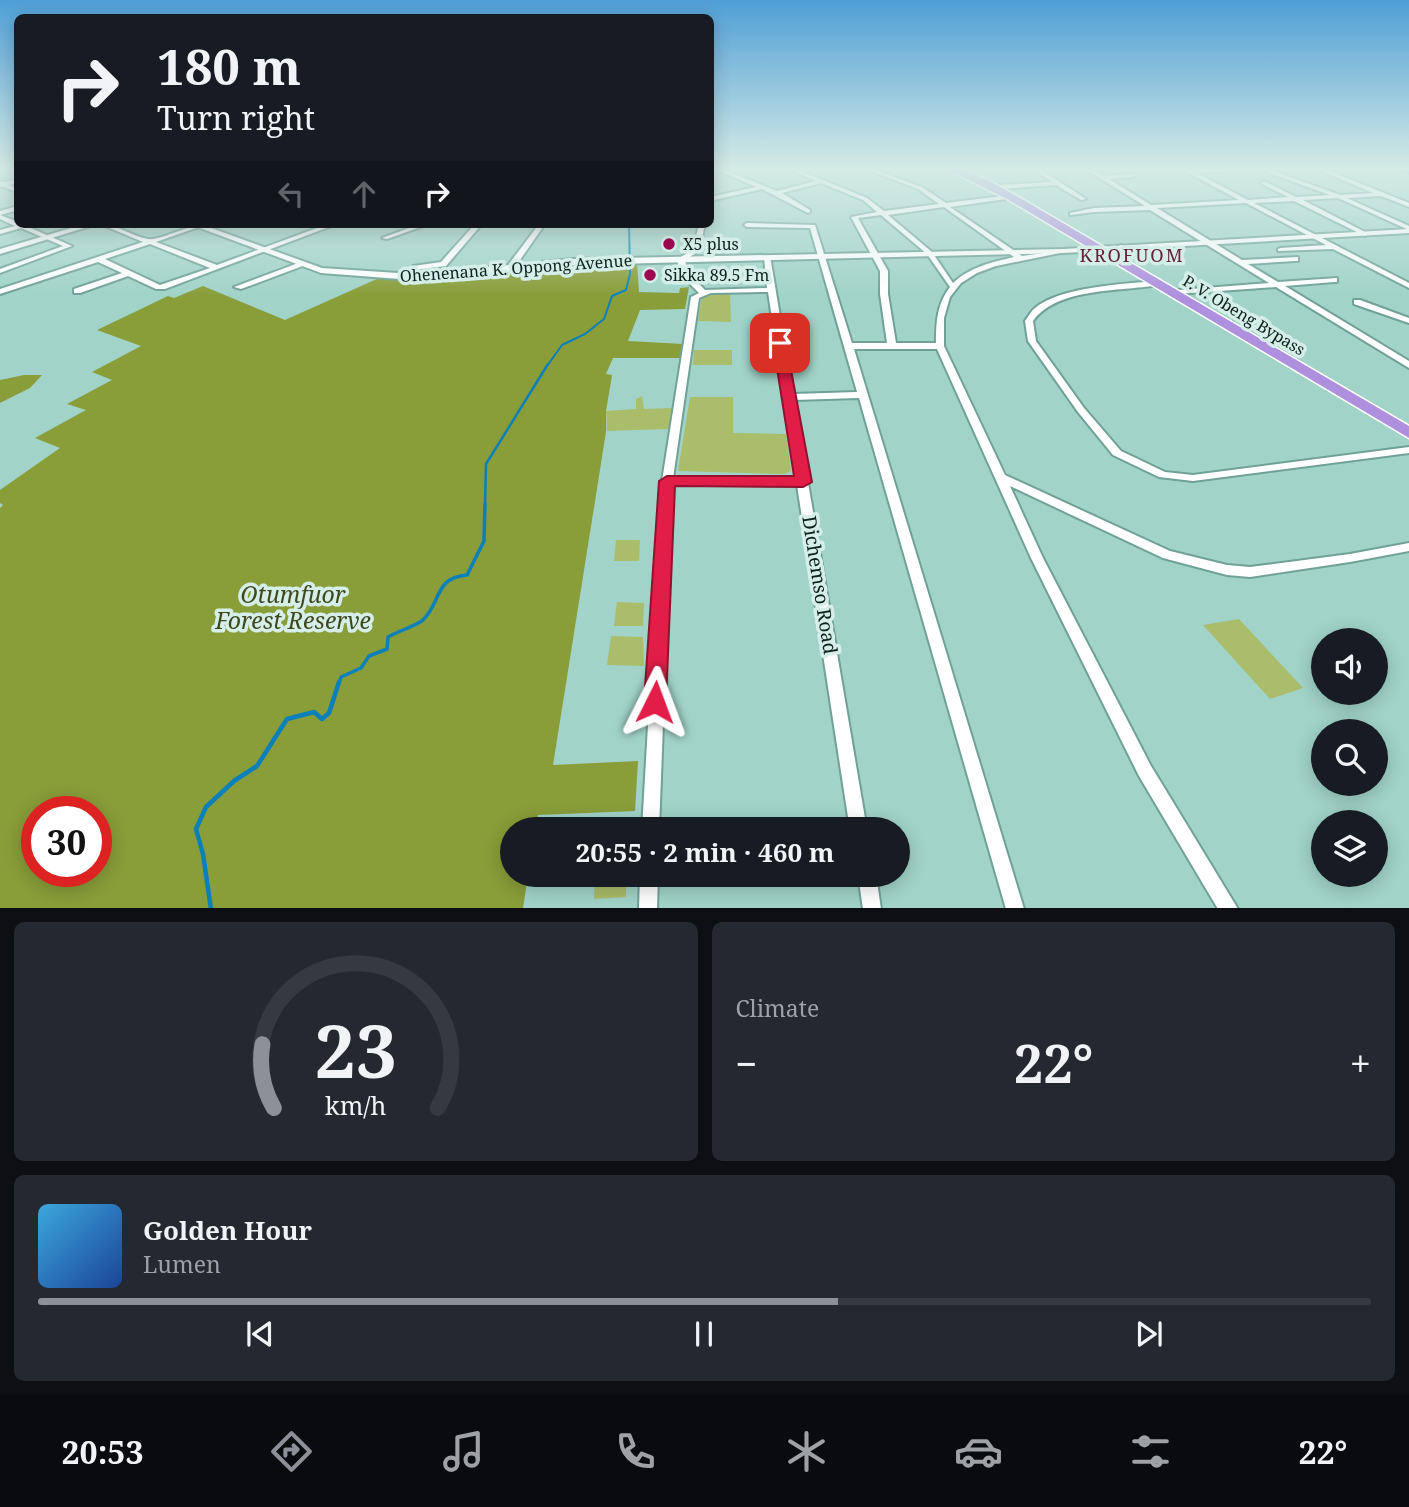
<!DOCTYPE html>
<html lang="en">
<head>
<meta charset="utf-8">
<style>
  body { margin:0; font-family:"Noto Serif",serif; background:#242831; color:#f1f3f6; height:100vh; display:flex; flex-direction:column; font-size:26px; white-space:nowrap }
  * { box-sizing:border-box; margin:0 }
  p { font-size:23px; color:#9ea1a6 }
  .icon { flex:none; width:38px; height:38px; fill:none; stroke:currentColor; stroke-width:2; stroke-linecap:round; stroke-linejoin:round }
  .map { position:relative; height:908px; overflow:hidden }
  .side { display:flex; flex-direction:column; gap:14px; padding:14px; background:#0d0f14; flex:1 }
  .side>* { flex:none }
  .banner { position:absolute; left:14px; top:14px; width:700px; height:214px; border-radius:10px; box-shadow:0 4px 18px #0003; background:#171b24; color:#f1f3f6; overflow:hidden }
  .controls { position:absolute; left:1311px; top:628px; display:grid; gap:14px }
  .controls a { display:grid; place-items:center; width:77px; height:77px; border-radius:50%; background:#171b24; box-shadow:0 4px 18px #0003; font-size:35px }
  .speed { position:absolute; left:21px; top:796px; display:flex; gap:14px; font-size:35px; font-weight:700; text-align:center }
  .speed>* { display:grid; place-content:center; width:91px; height:91px; border-radius:50%; background:#171b24; box-shadow:0 4px 18px #0003; line-height:1 }
  .speed .limit { border:10px solid #d22; background:#fff; color:#111 }
  .pin { position:absolute; display:grid; place-items:center; width:60px; height:60px; color:#fff; margin:-30px; border-radius:14px; box-shadow:0 4px 10px #0006 }
  .me { position:absolute; width:77px; margin:-38px; rotate:3deg; stroke-linejoin:round; filter:drop-shadow(0 0 5px #0008) }
  .turn { display:flex; align-items:center; gap:24px; height:147px; padding:0 28px; font-size:32px }
  .turn .icon { width:91px; height:91px; stroke-width:2.5 }
  .turn b { display:block; font-size:49px; line-height:60px }
  .lanes { display:flex; align-items:center; height:66px; padding:0 28px; background:#0003; justify-content:center; gap:35px; direction:ltr }
  .lanes .off { opacity:.35 }
  .big { font-size:52px; font-weight:700; line-height:1.1 }
  .side .card { flex:1; display:flex; flex-direction:column; justify-content:center; gap:10px; min-width:0; padding:0 24px; border-radius:10px; background:#242831 }
  .side .dial { align-items:center; gap:0 }
  .dial svg { height:182px; overflow:visible; fill:none; stroke:#363941; stroke-width:7; stroke-linecap:round; text-anchor:middle }
  .dial text { fill:#f1f3f6; stroke:none }
  .song { display:flex; align-items:center; gap:21px }
  .cover { width:84px; height:84px; border-radius:10px; background:linear-gradient(135deg,hsl(200 70% 55%),hsl(220 70% 35%)) }
  .played { height:7px; border-radius:4px; background:linear-gradient(90deg,#8c9099 60%,#363941 60%) }
  .keys { display:flex; justify-content:space-around; direction:ltr }
  .heat { display:flex; justify-content:space-between; align-items:center; font-size:38px; direction:ltr }
  .side .tiles { flex:1; display:grid; gap:14px; grid-template-columns:1fr 1fr }
  .card:last-child { grid-column:span 2 }
  .trip { position:absolute; left:500px; top:817px; width:410px; height:70px; border-radius:35px; background:#171b24; box-shadow:0 4px 18px #0003; font-weight:700; line-height:70px; text-align:center }
  .dock { display:flex; height:112px; justify-content:space-around; align-items:center; background:#090b0e; color:#9ea1a6 }
  .dock .icon { width:49px; height:49px }
  .dock .selected { color:#8c9099 }
  .dock b { font-size:32px; color:#f1f3f6 }
  .map>svg:first-child { display:block }
</style>
</head>
<body>
<div class="map">
<svg width="1409" height="909" viewBox="0 0 1409 909">
  <rect width="100%" height="100%" fill="#a1d3c8"/>
  <g fill="#aabd6b">
    <polygon points="708,294 730,294 731,322 698,321 702,296"/>
    <polygon points="694,350 732,350 732,365 693,365"/>
    <polygon points="642,396 644,409 672,408 669,429 607,431 606,411 636,409 636,399"/>
    <polygon points="690,397 733,397 733,433 786,434 791,471 784,474 678,471"/>
    <polygon points="616,540 640,540 639,561 614,561"/>
    <polygon points="617,602 644,603 643,626 614,626"/>
    <polygon points="1239,619 1303,688 1270,699 1203,625"/>
    <polygon points="611,636 643,637 644,666 607,665"/>
    <polygon points="626,875 626,897 594,899 595,876"/>
  </g>
  <g fill="#899d39" fill-rule="evenodd">
    <path d="M 637,262 L 639,292 L 679,293 L 680,288 L 689,287 L 685,309 L 640,310 L 628,341 L 683,344 L 680,358 L 613,358 L 606,374 L 612,375 L 606,411 L 606,432 L 553,765 L 638,761 L 635,811 L 538,815 L 536,829 L 513,830 L 513,875 L 528,875 L 523,908 L 0,908 L 0,508 L 3,505 L 0,503 L 0,490 L 60,448 L 35,438 L 86,410 L 67,404 L 112,380 L 92,372 L 141,346 L 97,330 L 168,296 L 174,298 L 203,286 L 285,320 L 379,278 L 416,279 L 570,264 ZM 37,812 L 96,812 L 96,872 L 37,872 Z"/>
    <polygon points="24,375 42,375 30,388 0,403 0,380"/>
  </g>
  <g fill="none" stroke-linecap="round" stroke-linejoin="round">
    <g stroke="#0a80bb" stroke-width="2">
      <polyline points="1397,169 1409,173"/>
      <polyline points="547,366 562,345 585,334 604,319 612,296 626,290 630,274 629,224"/>
    </g>
    <polyline stroke="#0a80bb" stroke-width="2.5" points="485,506 486,464 548,364"/>
    <path stroke="#0a80bb" stroke-width="3.5" d="M 339,683 L 341,677 L 361,668 L 369,656 L 387,649 L 388,637 C 396,632 418,625 423,620 C 442,601 434,578 467,575 L 484,541 L 485,504"/>
    <polyline stroke="#0a80bb" stroke-width="4.5" points="211,909 203,854 196,829 206,807 234,781 257,766 287,719 314,712 322,719 329,713 339,682"/>
    <g stroke="#70a197" stroke-width="4">
      <g id="minor">
        <path d="M 715,169 L 723,169 L 777,191 L 816,181 L 788,169 L 796,169 L 867,198 L 884,211 L 939,204 L 918,189 L 865,169 L 873,169 L 922,187 L 946,203 L 1011,195 L 1013,196 L 1013,198 L 950,207 L 1022,256 L 1065,250 L 1065,252 L 996,266 L 977,273 L 961,283 L 950,297 L 944,318 L 944,346 L 1005,475 L 1170,551 L 1227,565 L 1250,567 L 1350,554 L 1409,543 L 1409,551 L 1350,562 L 1250,577 L 1227,575 L 1163,558 L 1010,486 L 1043,558 L 1151,766 L 1238,909 L 1218,909 L 1139,776 L 1031,558 L 937,349 L 854,349 L 1024,909 L 1006,909 L 859,398 L 794,400 L 867,830 L 850,830 L 797,485 L 672,485 L 659,830 L 642,830 L 662,481 L 691,297 L 699,293 L 680,274 L 677,259 L 693,250 L 699,224 L 705,224 L 699,251 L 685,260 L 688,273 L 705,290 L 767,288 L 764,257 L 770,256 L 793,394 L 857,392 L 810,228 L 747,227 L 744,225 L 747,223 L 815,225 L 852,343 L 887,343 L 880,294 L 880,271 L 851,217 L 877,212 L 863,200 L 821,183 L 782,193 L 810,210 L 810,212 L 808,213 L 762,189 L 710,201 L 710,197 L 756,187 ZM 944,207 L 1014,257 C 992,262 970,267 953,283 L 932,252 L 888,215 ZM 881,215 L 927,254 L 950,287 C 937,304 936,322 936,343 L 896,343 L 888,294 L 888,271 L 858,218 ZM 768,292 L 796,478 L 673,478 L 699,298 L 711,293 Z"/>
        <polygon points="1033,169 1040,169 1086,199 1081,200 1056,185 999,189 996,187 999,185 1052,182"/>
        <path d="M 1085,169 L 1092,169 L 1104,176 L 1135,174 L 1136,175 L 1133,177 L 1109,179 L 1151,205 L 1239,200 L 1181,169 L 1191,170 L 1268,169 L 1340,195 L 1373,193 L 1317,169 L 1325,169 L 1409,203 L 1409,207 L 1381,196 L 1347,198 L 1409,226 L 1409,230 L 1338,198 L 1303,200 L 1367,233 L 1368,234 L 1365,236 L 1294,201 L 1254,203 L 1409,283 L 1409,288 L 1333,249 L 1278,251 L 1278,249 L 1280,248 L 1326,245 L 1246,203 L 1157,208 L 1242,260 L 1298,257 L 1298,261 L 1295,261 L 1248,264 L 1278,282 L 1337,278 L 1337,282 L 1334,282 L 1285,286 L 1409,361 L 1409,368 L 1276,287 L 1176,294 L 1176,290 L 1179,290 L 1269,283 L 1150,210 L 1094,212 L 1070,215 L 1070,213 L 1094,208 L 1145,206 ZM 1260,169 L 1261,170 L 1330,195 L 1296,197 L 1264,181 L 1261,183 L 1262,184 L 1288,197 L 1248,200 L 1197,173 Z"/>
        <polygon points="0,181 18,189 18,193 0,185"/>
        <polygon points="18,206 18,210 0,215 0,211"/>
        <polygon points="0,215 18,222 18,224 24,225 72,246 0,273 0,269 63,246 21,228 0,234 0,230 15,226 0,219"/>
        <path d="M 100,224 C 117,224 131,236 148,239 C 160,241 190,224 207,224 L 156,242 L 217,265 L 328,224 L 337,224 L 165,289 L 156,289 L 128,276 L 80,293 L 74,293 L 74,289 L 122,273 L 98,262 L 0,294 L 0,289 L 143,242 ZM 150,244 L 210,268 L 160,285 L 105,259 Z"/>
        <polygon points="420,224 429,224 387,239 382,238"/>
        <polygon points="475,224 482,224 446,266 413,270 413,266 441,262"/>
        <polygon points="539,224 545,224 513,270 507,270 506,268"/>
        <polygon points="1121,245 1148,258 1149,260 1142,262 1119,248 1119,246"/>
        <polygon points="301,262 308,264 241,289 234,287"/>
        <path d="M 1155,281 L 1158,281 L 1158,285 C 1119,292 1058,287 1033,321 L 1036,341 L 1084,408 L 1121,451 L 1165,472 L 1193,475 L 1409,447 L 1409,453 L 1193,481 L 1159,477 L 1113,455 L 1078,412 L 1028,341 L 1025,321 C 1028,317 1031,311 1035,308 C 1060,287 1123,284 1155,281 Z"/>
        <polygon points="1354,300 1360,300 1409,318 1409,323 1354,304"/>
        <polygon points="640,875 658,875 657,909 639,909"/>
        <polygon points="858,875 876,875 881,909 863,909"/>
      </g>
    </g>
    <g stroke="#70a197" stroke-width="4">
      <g id="tertiary">
        <polygon points="18,179 18,183 0,187 0,183"/>
        <polygon points="85,224 97,224 0,254 0,249"/>
        <polygon points="189,224 200,224 322,268 413,274 573,259 1063,249 1409,229 1409,233 1063,253 573,265 413,280 321,273"/>
      </g>
    </g>
    <g stroke="#fff" stroke-width="3">
      <path id="trunk" d="M 946,169 C 972,169 993,183 1015,195 L 1409,426 L 1409,438 L 1007,199 Z"/>
    </g>
    <use href="#minor" fill="#fff" fill-rule="evenodd"/>
    <use href="#tertiary" fill="#fff" fill-rule="evenodd"/>
    <use href="#trunk" fill="#af90df" fill-rule="evenodd"/>
  </g>
  <linearGradient id="sky" x2="0" y2="1"><stop stop-color="#4f9fd6"/><stop offset="0.57" stop-color="#d5ebe6"/><stop offset="1" stop-color="#d5ebe6" stop-opacity="0"/></linearGradient>
  <rect width="1409" height="296" fill="url(#sky)"/>
  <polygon fill="#e11d48" stroke="#92132f" stroke-width="2" points="780,339 786,343 812,482 803,487 675,486 666,702 663,709 655,712 647,709 644,702 659,481 667,476 794,476 773,343"/>
  <g fill="#9d0752" stroke="#d5eee8" stroke-width="2.5">
    <circle cx="669" cy="244" r="7"/>
    <circle cx="650" cy="275" r="7"/>
  </g>
  <g text-anchor="middle" dominant-baseline="central" stroke-width="7" stroke-linejoin="round" paint-order="stroke">
    <g font-size="16" fill="#0d211e" stroke="#d5eee8" text-anchor="start">
      <text x="683" y="244">X5 plus</text>
      <text x="664" y="275">Sikka 89.5 Fm</text>
    </g>
    <g font-size="16" fill="#0d211e" stroke="#d5eee8">
      <text transform="translate(516 268) rotate(-4)">Ohenenana K. Oppong Avenue</text>
      <text transform="translate(1244 315) rotate(31)">P. V. Obeng Bypass</text>
    </g>
    <g font-size="18" letter-spacing="2" fill="#65223b" stroke="#d5eee8">
      <text x="1132" y="255">KROFUOM</text>
    </g>
    <g font-size="19" fill="#0d211e" stroke="#d5eee8">
      <text transform="translate(820 585) rotate(81)">Dichemso Road</text>
    </g>
    <g font-size="23" font-style="italic" fill="#3e481e" stroke="#d5eee8">
      <text x="293" y="594">Otumfuor<tspan x="293" dy="26">Forest Reserve</tspan></text>
    </g>
  </g>
</svg>
<div class="controls">
<a><svg class="icon" aria-label="sound" viewBox="0 0 24 24"><path d="M4 9h4l5-4v14l-5-4H4zM17 9q2 3 0 6"/></svg></a>
<a><svg class="icon" aria-label="search" viewBox="0 0 24 24"><circle cx="10" cy="10" r="6"/><path d="M15 15l6 6"/></svg></a>
<a><svg class="icon" aria-label="layers" viewBox="0 0 24 24"><path d="M12 4l9 5-9 5-9-5zM3 14l9 5 9-5"/></svg></a>
</div>
<div class="speed"><div class="limit">30</div></div>
<div class="pin" style="left:780px;top:343px;background:#d93025"><svg class="icon" aria-label="arrive" viewBox="0 0 24 24"><path d="M6 21V4h12l-3 4 3 4H6"/></svg></div>
<svg class="me" style="left:655px;top:702px" viewBox="-20 -20 40 40"><path d="M0-17L14 15 0 8-14 15z" fill="#e11d48" stroke="#fff" stroke-width="4"/></svg>
<div class="trip">20:55 · 2 min · 460 m</div>
<div class="banner">
<div class="turn"><svg class="icon" aria-label="right" viewBox="0 0 24 24"><path d="M7 20v-9h11M14 6l5 5-5 5"/></svg><div><b>180 m</b>Turn right</div></div>
<div class="lanes"><svg class="icon off" aria-label="left" viewBox="0 0 24 24"><path d="M17 20v-9H6M10 6l-5 5 5 5"/></svg><svg class="icon off" aria-label="ahead" viewBox="0 0 24 24"><path d="M12 20V5M6 11l6-6 6 6"/></svg><svg class="icon" aria-label="right" viewBox="0 0 24 24"><path d="M7 20v-9h11M14 6l5 5-5 5"/></svg></div>
</div>
</div>
<section class="side">
<div class="tiles">
<div class="card dial"><svg viewBox="0 0 100 80">
<path d="M14 69A42 42 0 1 1 86 69"/>
<path d="M14 69A42 42 0 0 1 9 41" stroke="#8c9099"/>
<text x="50" y="56" font-size="32" font-weight="700">23</text>
<text x="50" y="72" font-size="11">km/h</text>
</svg></div>
<div class="card"><p>Climate</p>
<div class="heat"><a>−</a><b class="big">22°</b><a>+</a></div>
</div>
<div class="card">
<div class="song"><i class="cover"></i><div><b>Golden Hour</b><p>Lumen</p></div></div>
<div class="played"></div>
<div class="keys"><svg class="icon" aria-label="previous" viewBox="0 0 24 24"><path d="M18 5L8 12l10 7zM5 5v14"/></svg><svg class="icon" aria-label="pause" viewBox="0 0 24 24"><path d="M8 5v14M16 5v14"/></svg><svg class="icon" aria-label="next" viewBox="0 0 24 24"><path d="M6 5l10 7-10 7zM19 5v14"/></svg></div>
</div>
</div>
</section>
<nav class="dock">
<b>20:53</b>
<svg class="icon selected" aria-label="directions" viewBox="0 0 24 24"><path d="M12 3l9 9-9 9-9-9zM9 14v-3h6M13 9l2 2-2 2"/></svg>
<svg class="icon" aria-label="music" viewBox="0 0 24 24"><path d="M9 18V5l10-2v13"/><circle cx="6" cy="18" r="3"/><circle cx="16" cy="16" r="3"/></svg>
<svg class="icon" aria-label="phone" viewBox="0 0 24 24"><path d="M5 4h4l2 5-3 2q2 4 5 5l2-3 5 2v4C11 20 4 13 5 4z"/></svg>
<svg class="icon" aria-label="climate" viewBox="0 0 24 24"><path d="M12 3v18M4 7l16 10M4 17L20 7"/></svg>
<svg class="icon" aria-label="car" viewBox="0 0 24 24"><path d="M5 17H2v-5l4-1 3-4h7l3 4 3 1v5h-3M9 17h6M6 11h13"/><circle cx="7" cy="17" r="2"/><circle cx="17" cy="17" r="2"/></svg>
<svg class="icon" aria-label="filters" viewBox="0 0 24 24"><path d="M4 7h16M4 17h16"/><circle cx="9" cy="7" r="2"/><circle cx="15" cy="17" r="2"/></svg>
<b>22°</b>
</nav>
</body>
</html>
